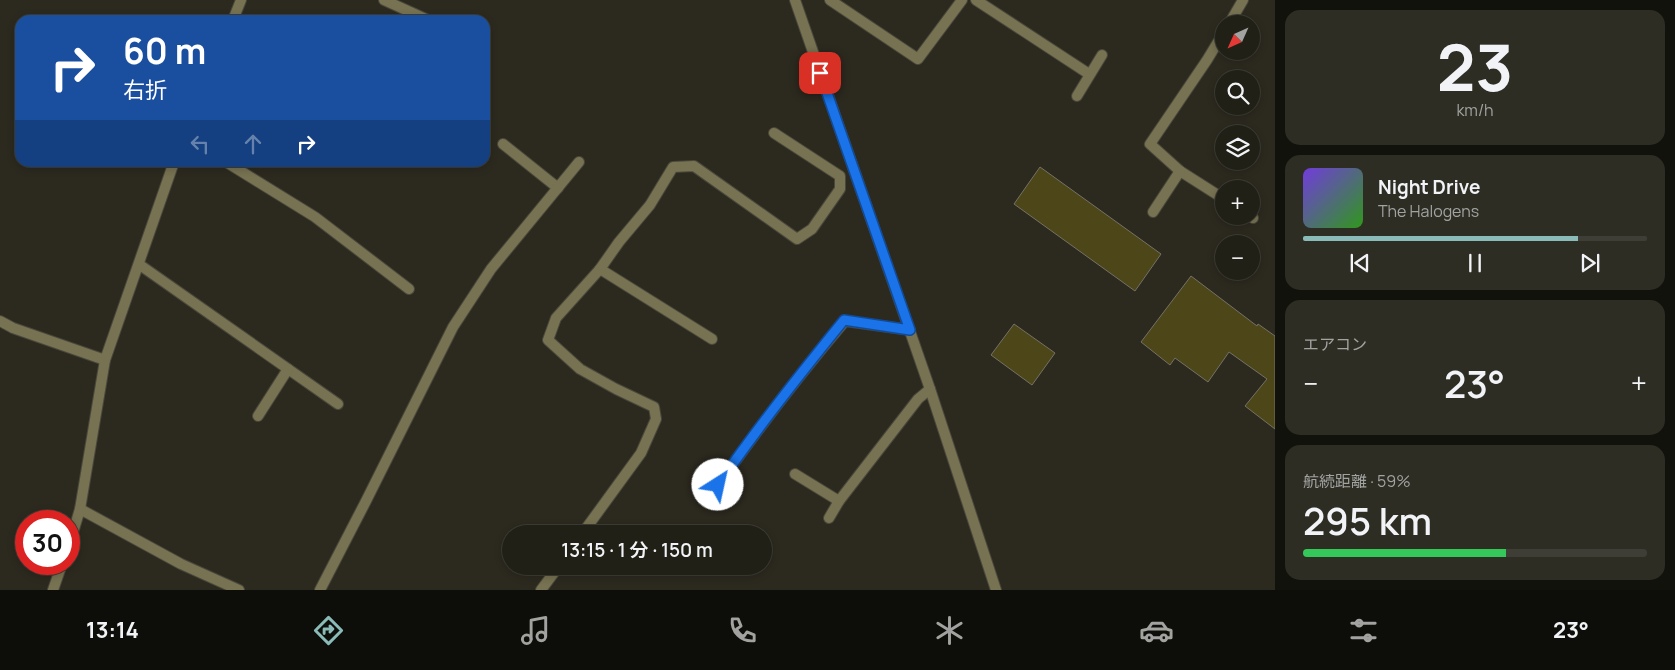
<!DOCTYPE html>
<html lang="ja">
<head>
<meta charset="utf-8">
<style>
  body { margin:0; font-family:Manrope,"Noto Sans JP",sans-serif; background:#2d2d24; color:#f1f3f6; height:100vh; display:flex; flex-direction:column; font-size:19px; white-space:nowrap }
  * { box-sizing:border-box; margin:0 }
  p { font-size:16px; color:#a2a3a1 }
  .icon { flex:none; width:28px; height:28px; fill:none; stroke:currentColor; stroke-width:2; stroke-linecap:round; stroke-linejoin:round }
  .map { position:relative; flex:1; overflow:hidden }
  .panel { display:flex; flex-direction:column; gap:10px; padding:10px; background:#12120d; width:400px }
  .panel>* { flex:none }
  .banner { position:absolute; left:15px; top:15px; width:475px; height:152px; border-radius:15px; box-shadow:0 2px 8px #0003,0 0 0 1px #3e3e36; background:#1a4fa0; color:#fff; overflow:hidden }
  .needle { width:32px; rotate:225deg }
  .fabs { position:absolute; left:1215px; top:15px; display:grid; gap:10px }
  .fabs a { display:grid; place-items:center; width:45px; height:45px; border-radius:50%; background:#212017; box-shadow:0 2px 8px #0003,0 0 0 1px #3e3e36; font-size:25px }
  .speed { position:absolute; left:15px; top:510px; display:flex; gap:10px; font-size:25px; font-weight:700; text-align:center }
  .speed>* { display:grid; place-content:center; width:65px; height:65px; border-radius:50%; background:#212017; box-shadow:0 2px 8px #0003,0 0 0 1px #3e3e36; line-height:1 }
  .speed .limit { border:8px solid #d22; background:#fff; color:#111 }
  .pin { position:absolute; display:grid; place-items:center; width:42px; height:42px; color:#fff; margin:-21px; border-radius:10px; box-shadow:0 2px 8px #0006 }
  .me { position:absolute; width:55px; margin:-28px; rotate:35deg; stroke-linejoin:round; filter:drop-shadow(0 0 4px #0008) }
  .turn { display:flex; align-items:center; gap:18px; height:105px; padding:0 25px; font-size:22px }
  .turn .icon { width:65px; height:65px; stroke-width:2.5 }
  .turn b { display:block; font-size:35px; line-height:42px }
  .lanes { display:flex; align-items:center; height:48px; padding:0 25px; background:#0003; justify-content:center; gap:25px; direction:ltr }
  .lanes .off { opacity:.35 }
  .big { font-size:38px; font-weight:600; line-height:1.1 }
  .panel .tile { flex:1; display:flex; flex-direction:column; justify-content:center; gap:8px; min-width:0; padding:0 18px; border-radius:15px; background:#2d2d24 }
  .panel .dial { align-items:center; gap:0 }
  .dial b { font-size:65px; line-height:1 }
  .song { display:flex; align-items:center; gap:15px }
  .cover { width:60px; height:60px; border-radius:8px; background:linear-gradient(135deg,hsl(260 70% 55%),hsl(110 70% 35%)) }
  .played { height:5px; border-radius:2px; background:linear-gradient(90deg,#8bbbb9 80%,#3e3e36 80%) }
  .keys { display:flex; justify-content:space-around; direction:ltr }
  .heat { display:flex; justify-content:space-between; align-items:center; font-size:28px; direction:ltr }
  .charge { height:8px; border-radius:4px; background:linear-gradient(90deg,#34c759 59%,#3e3e36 0) }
  .trip { position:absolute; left:502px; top:525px; width:270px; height:50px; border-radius:25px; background:#212017; box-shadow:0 2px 8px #0003,0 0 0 1px #3e3e36; font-weight:600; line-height:50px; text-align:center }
  .dock { display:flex; height:80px; justify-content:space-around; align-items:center; background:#0d0d09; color:#a2a3a1 }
  .dock .icon { width:35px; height:35px }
  .dock .current { color:#8bbbb9 }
  .dock b { font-size:22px; color:#f1f3f6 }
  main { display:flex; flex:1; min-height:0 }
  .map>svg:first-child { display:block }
</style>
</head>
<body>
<main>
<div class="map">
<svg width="1275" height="590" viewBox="0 0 1275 590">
  <rect width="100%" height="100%" fill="#2c2a1f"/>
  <g fill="#4d4618" stroke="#747266">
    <polygon points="1040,167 1161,254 1135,291 1014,204"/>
    <polygon points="1191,276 1257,326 1258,324 1275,336 1275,429 1245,406 1267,379 1229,352 1208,382 1175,358 1170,365 1141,342"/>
    <polygon points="1014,324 1055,353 1032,385 991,355"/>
  </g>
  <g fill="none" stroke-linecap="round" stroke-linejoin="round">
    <g stroke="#4a483d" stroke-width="12">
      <g id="street">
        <polyline points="384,0 428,20"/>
        <polyline points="795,0 930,389 996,590"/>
        <polyline points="830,0 918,59 962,0"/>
        <polyline points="976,0 1089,74"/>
        <polyline points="233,20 241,0"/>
        <polyline points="1229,24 1243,0"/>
        <polyline points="1224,32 1207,60 1150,144 1180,171 1224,199"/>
        <polyline points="1077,96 1102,55"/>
        <polyline points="503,144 558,188"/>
        <polyline points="226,162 315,217 409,289"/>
        <polyline points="1153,212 1180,171"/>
        <polyline points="1250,216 1253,218"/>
        <polyline points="140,265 338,404"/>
        <polyline points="600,269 712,339"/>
        <polyline points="0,321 13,328 105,360"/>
        <polyline points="258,416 288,369"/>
        <polyline points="795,474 839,501"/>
        <path d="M 706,502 C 750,439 796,379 845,321 L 910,330"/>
        <polyline points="80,509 181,564 239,590"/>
        <polyline points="829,518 839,501 918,399 930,389"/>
        <polyline points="582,534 641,453 656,419 654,407 616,389 580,369 548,340 556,318 600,269 619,242 650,205 673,167 694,166 797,239 812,229 840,189 840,176 774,133"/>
        <polyline points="69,546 80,509 105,360 174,162"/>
        <polyline points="53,590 62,564"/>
        <polyline points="320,590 366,501 453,327 491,269 579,162"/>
        <polyline points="541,590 559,566"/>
      </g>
    </g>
    <use href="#street" stroke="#777251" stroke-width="10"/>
  </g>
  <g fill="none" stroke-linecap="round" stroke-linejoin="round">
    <g stroke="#114b97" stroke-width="12">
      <path id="route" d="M 718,485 C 757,428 800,374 844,320 L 910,330 L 820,73"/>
    </g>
    <use href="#route" stroke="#1a73e8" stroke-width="9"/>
  </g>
</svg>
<div class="fabs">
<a><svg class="needle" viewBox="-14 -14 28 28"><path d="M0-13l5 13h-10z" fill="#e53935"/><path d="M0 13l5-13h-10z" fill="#a2a3a1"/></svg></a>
<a><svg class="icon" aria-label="search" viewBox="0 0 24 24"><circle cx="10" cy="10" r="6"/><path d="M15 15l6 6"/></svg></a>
<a><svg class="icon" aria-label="layers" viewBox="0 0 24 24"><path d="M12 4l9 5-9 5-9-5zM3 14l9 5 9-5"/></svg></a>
<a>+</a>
<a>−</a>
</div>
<div class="speed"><div class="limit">30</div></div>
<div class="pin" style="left:820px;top:73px;background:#d93025"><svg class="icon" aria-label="arrive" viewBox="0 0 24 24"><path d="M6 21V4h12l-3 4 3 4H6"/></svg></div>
<svg class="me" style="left:718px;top:485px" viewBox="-20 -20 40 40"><circle r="19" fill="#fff"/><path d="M0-13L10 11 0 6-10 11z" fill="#1a73e8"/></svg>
<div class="trip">13:15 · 1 分 · 150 m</div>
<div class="banner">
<div class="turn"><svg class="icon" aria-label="right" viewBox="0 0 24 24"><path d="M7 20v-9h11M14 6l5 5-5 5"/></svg><div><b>60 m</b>右折</div></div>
<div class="lanes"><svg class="icon off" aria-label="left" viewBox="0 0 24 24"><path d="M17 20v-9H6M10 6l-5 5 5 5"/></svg><svg class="icon off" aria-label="ahead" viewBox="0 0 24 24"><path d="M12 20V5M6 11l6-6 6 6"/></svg><svg class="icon" aria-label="right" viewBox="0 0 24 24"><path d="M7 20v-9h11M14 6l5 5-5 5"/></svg></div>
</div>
</div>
<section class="panel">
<div class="tile dial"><b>23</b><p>km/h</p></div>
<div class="tile">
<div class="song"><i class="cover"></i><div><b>Night Drive</b><p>The Halogens</p></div></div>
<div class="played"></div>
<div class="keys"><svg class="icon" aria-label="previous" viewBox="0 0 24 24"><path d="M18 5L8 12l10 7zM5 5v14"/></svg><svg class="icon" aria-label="pause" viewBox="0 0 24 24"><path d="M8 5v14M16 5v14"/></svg><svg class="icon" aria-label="next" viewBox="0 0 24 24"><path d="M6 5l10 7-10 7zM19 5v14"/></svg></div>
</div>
<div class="tile"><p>エアコン</p>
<div class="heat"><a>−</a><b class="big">23°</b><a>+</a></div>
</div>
<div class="tile"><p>航続距離 · 59%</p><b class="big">295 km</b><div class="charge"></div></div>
</section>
</main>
<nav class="dock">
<b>13:14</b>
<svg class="icon current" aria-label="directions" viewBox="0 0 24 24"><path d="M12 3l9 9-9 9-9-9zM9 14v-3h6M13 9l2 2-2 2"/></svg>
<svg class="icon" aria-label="music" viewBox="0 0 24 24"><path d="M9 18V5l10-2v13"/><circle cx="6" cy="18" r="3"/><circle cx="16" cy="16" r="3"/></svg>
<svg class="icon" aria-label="phone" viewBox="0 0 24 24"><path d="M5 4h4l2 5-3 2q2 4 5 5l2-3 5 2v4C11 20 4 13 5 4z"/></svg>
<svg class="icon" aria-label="climate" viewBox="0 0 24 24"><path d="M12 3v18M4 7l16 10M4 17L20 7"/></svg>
<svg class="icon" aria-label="car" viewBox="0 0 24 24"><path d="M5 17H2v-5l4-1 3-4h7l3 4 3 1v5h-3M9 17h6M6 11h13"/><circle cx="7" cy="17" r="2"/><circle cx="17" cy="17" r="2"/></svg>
<svg class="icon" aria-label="filters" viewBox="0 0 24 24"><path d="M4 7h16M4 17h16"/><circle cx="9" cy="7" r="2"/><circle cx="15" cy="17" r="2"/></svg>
<b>23°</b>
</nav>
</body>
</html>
